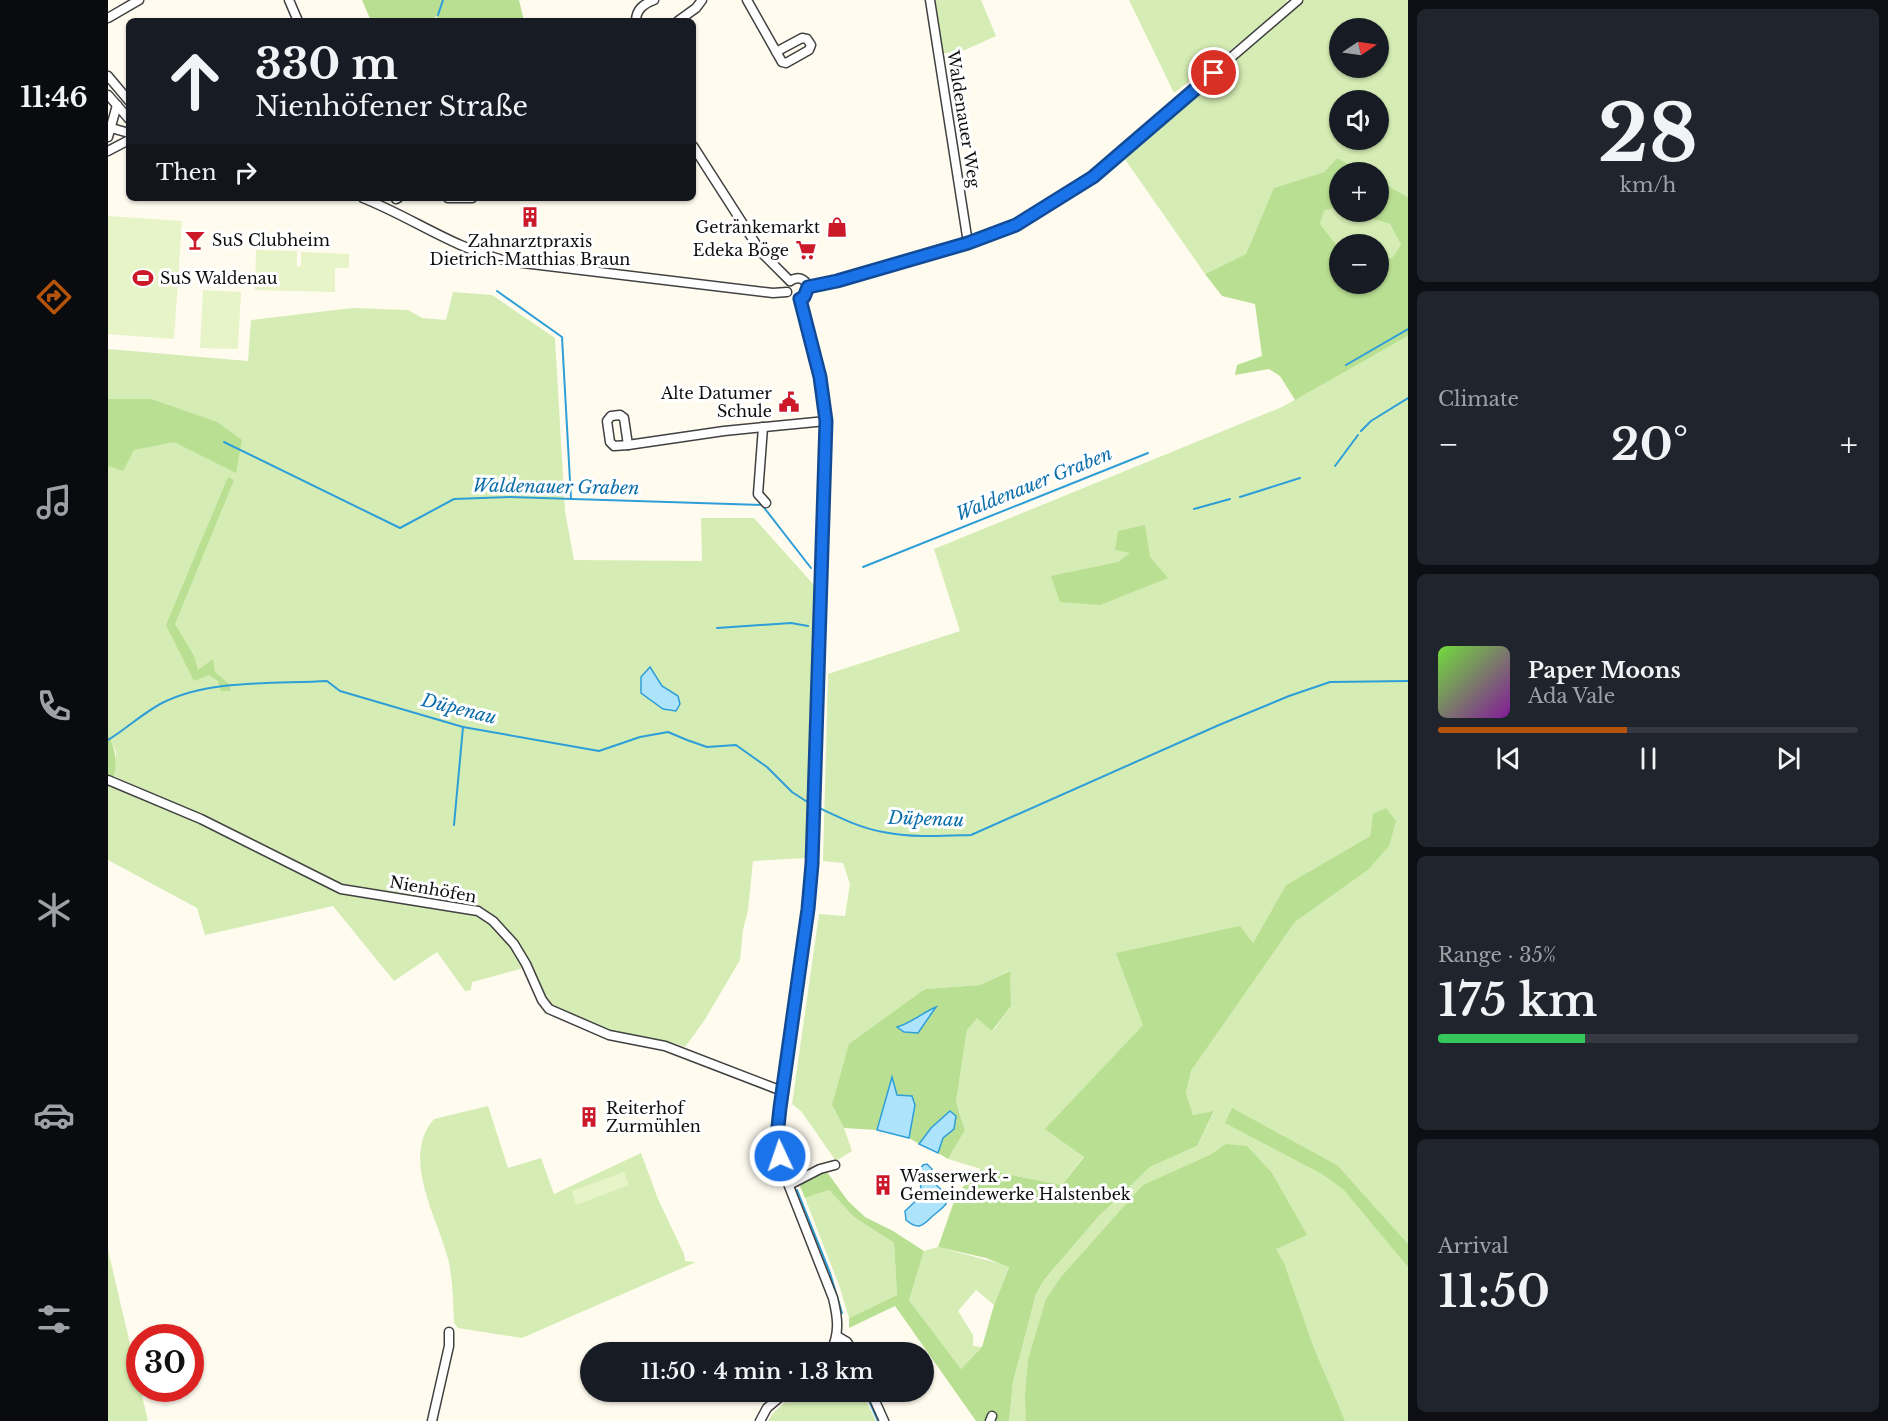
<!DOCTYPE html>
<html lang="en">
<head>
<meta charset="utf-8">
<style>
  body { margin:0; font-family:"Libre Baskerville",serif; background:#20242c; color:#f1f3f6; height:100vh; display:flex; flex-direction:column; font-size:22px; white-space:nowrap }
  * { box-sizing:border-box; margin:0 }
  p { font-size:20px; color:#9ea1a6 }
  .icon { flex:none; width:33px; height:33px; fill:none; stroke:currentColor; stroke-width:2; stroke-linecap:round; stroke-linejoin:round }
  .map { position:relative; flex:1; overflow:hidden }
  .details { display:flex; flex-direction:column; gap:9px; padding:9px; background:#0d0f14; width:480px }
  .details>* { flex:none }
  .banner { position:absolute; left:18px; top:18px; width:570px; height:183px; border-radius:9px; box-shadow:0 2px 4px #0004; background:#171b24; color:#f1f3f6; overflow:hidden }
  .needle { width:39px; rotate:77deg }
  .buttons { position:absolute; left:1221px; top:18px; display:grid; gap:12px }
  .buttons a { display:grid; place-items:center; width:60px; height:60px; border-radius:50%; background:#171b24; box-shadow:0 2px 4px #0004; font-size:30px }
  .speed { position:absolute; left:18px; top:1324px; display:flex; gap:12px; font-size:30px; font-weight:700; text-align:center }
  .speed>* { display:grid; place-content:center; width:78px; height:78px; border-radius:50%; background:#171b24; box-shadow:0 2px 4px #0004; line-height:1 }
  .speed .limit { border:9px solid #d22; background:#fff; color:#111 }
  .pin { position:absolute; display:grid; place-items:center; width:51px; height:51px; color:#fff; margin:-26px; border:3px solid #fff; border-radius:50%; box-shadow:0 2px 6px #0007 }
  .me { position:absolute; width:66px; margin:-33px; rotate:357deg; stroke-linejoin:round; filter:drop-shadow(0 0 4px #0008) }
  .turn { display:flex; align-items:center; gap:21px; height:126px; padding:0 30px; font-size:27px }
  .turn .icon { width:78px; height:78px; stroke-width:2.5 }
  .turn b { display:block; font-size:42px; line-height:51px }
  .then { display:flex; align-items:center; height:57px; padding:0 30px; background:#0003; gap:12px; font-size:22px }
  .big { font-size:45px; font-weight:600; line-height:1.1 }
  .details .card { flex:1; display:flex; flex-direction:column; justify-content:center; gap:9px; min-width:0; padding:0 21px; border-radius:9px; background:#20242c }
  .details .dial { align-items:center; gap:0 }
  .dial b { font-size:78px; line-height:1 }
  .song { display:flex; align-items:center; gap:18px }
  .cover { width:72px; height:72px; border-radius:9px; background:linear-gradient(135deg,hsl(100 70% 55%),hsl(290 70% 35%)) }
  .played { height:6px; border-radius:3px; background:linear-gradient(90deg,#b45309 45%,#363941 45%) }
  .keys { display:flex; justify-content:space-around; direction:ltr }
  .heat { display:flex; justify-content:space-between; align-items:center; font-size:33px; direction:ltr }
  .charge { height:9px; border-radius:4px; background:linear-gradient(90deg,#34c759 35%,#363941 0) }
  .trip { position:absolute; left:472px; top:1342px; width:354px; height:60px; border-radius:30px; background:#171b24; box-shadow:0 2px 4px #0004; font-weight:600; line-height:60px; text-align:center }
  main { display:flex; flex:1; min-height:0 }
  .tabs { display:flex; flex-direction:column; width:108px; justify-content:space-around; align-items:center; background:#090b0e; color:#9ea1a6 }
  .tabs .icon { width:42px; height:42px }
  .tabs .selected { color:#b45309 }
  .tabs b { font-size:27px; color:#f1f3f6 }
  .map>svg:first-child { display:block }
</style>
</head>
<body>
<main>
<nav class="tabs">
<b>11:46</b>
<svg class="icon selected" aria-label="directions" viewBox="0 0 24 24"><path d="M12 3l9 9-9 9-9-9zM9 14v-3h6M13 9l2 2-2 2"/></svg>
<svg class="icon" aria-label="music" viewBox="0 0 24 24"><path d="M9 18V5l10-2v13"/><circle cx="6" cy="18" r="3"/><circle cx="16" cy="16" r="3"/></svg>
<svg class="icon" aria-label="phone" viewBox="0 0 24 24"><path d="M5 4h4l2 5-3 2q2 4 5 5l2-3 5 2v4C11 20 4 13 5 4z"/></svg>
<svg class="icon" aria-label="climate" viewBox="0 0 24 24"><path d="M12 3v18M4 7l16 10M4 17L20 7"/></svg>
<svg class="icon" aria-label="car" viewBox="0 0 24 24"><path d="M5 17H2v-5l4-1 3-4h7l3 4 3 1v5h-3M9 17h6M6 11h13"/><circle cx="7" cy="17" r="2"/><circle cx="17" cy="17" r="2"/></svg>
<svg class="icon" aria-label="filters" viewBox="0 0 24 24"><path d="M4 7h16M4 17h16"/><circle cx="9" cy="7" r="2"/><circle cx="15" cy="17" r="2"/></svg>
</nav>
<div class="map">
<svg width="1300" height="1421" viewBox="0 0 1300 1421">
  <rect width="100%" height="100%" fill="#fffbef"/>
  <g fill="#d5edb4" fill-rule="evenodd">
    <polygon points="824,0 873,0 888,36 857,50 832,54"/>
    <polygon points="1021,0 1179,0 1179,7 1066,93"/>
    <path d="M 1193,0 L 1300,0 L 1300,197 L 1271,181 L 1270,172 L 1255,172 L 1229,158 L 1216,172 L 1167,188 L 1138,254 L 1097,274 L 1014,155 ZM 1232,28 L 1270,28 L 1270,68 L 1232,68 ZM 1232,100 L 1270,100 L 1270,140 L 1232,140 Z"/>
    <polygon points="1228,207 1231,208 1232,212 1240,212 1282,224 1293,245 1284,258 1271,259 1270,244 1232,244 1231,248 1212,224 1216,211"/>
    <polygon points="345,292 384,295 447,338 457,511 466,560 594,561 593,518 646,518 706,585 698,858 645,861 640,910 635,930 632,960 596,1021 577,1047 566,1043 502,1032 453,1015 433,992 419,967 364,982 363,990 357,991 329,952 286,981 225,906 97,935 89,908 0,860 0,786 93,823 93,816 6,776 8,752 0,733 0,349 140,361 143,320 244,308 300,310 314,318 338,320"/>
    <polygon points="1300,336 1300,1421 901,1421 905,1382 928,1294 936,1280 990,1217 1042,1167 1089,1146 1106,1112 1085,1115 1078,1093 1083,1071 1187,922 1260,870 1265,814 1262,836 1178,885 1145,943 1035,1025 938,1129 976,1156 954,1185 873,1169 840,1159 857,1130 848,1102 859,1030 869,1017 885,1031 903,1006 901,971 872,985 816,989 724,1105 736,1128 744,1151 728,1161 693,1111 684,1104 711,914 737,916 742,884 735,863 715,861 720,674 852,631 826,549 1174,407"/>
    <path d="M 380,1106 L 400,1168 L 433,1158 L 446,1194 L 533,1153 L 550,1199 L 576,1254 L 577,1261 L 588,1262 L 414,1338 L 350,1328 L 346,1323 C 345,1303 345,1283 341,1263 C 332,1221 291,1159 326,1119 Z"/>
    <polygon points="721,1190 746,1217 786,1243 789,1295 741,1318 731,1285 697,1198"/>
    <polygon points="830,1247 901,1266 886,1305 868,1290 850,1311 865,1335 865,1346 874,1347 853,1369 801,1300 816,1251"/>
    <polygon points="0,1250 40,1421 0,1421"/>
    <polygon points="689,1392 754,1392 768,1421 660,1421 665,1413"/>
  </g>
  <g fill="#b9e092">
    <polygon points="254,0 411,0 416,21 329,21 329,16 322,21 263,21"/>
    <polygon points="1229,158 1255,172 1232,172 1231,208 1228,207 1216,211 1212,224 1231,248 1232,284 1270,284 1271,259 1284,258 1293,245 1282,224 1240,212 1270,212 1271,181 1300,197 1300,336 1187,400 1172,376 1161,369 1127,375 1129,365 1154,356 1147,304 1114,296 1097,274 1138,254 1166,188 1216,172"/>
    <polygon points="0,399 43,399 109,422 134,440 128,473 66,442 26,450 15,471 0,466"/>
    <polygon points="120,477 126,480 67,624 86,656 90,670 105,659 107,672 122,685 122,691 113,691 110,681 101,675 86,681 58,625"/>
    <polygon points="1037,525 1042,557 1060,578 992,605 952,602 943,576 1010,562 1022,553 1007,550 1010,531"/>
    <path d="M 0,733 C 9,754 10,764 3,786 L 0,786 Z"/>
    <polygon points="1278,808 1288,821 1281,846 1260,870 1187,922 1083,1071 1078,1093 1085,1115 1106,1111 1089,1146 1042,1167 990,1217 936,1280 928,1294 905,1382 901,1421 868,1421 787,1306 741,1328 741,1318 789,1295 786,1243 746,1217 721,1190 697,1198 691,1184 711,1172 719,1172 740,1201 757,1217 785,1231 816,1251 801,1300 853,1369 874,1347 886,1305 901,1267 878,1258 830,1247 849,1193 873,1169 954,1185 976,1157 937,1129 1035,1025 1008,953 1132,926 1145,943 1178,885 1262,836 1265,814"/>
    <polygon points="902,971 903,1006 884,1031 869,1018 859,1030 848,1102 857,1130 840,1159 830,1153 835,1138 846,1129 842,1111 823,1128 811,1144 801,1138 807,1105 789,1095 784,1078 769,1130 736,1128 724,1105 741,1044 817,989 872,985"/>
    <polygon points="1124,1108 1229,1165 1300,1244 1300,1267 1235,1189 1214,1174 1117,1123"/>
    <polygon points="1118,1144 1139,1146 1164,1173 1199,1235 1168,1249 1176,1263 1205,1346 1237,1421 918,1421 917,1396 920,1360 938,1299 953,1277 1035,1185 1102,1155"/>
  </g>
  <g fill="#e6f4c7">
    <polygon points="0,216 74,221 66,339 0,334"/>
    <polygon points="148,250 189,251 189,267 193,266 193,252 241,254 241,268 227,268 227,292 147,290"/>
    <polygon points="95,290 133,292 130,349 92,348"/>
    <polygon points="516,1172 521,1185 468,1205 464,1191"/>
  </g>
  <g fill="#aee3fc" stroke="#2e9ed9" stroke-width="1.5">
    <polygon points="542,667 554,686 570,696 572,704 568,711 555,709 533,693 533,677"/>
    <path d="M 828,1007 L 810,1033 L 796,1032 L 789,1027 C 803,1023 814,1013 828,1007 Z"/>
    <polygon points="784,1077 789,1095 804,1096 807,1105 801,1138 769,1130"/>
    <polygon points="842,1111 848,1116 846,1129 835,1138 830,1153 811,1144 823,1128"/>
    <path d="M 819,1164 L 824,1169 L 825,1182 L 838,1194 L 838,1204 C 834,1209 832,1210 827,1214 C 817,1222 813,1233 798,1220 L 797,1211 L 813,1196 L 812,1169 L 815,1165 Z"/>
  </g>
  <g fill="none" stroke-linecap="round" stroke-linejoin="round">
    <g stroke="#2e9ed9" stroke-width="2">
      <polyline points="330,15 335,0"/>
      <polyline points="389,291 454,337 463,499"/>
      <polyline points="1238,365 1300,329"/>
      <polyline points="1253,431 1263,421 1300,398"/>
      <polyline points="116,442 292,528 346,499 402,497 654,505 703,568"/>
      <polyline points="1227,466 1250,435"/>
      <polyline points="1132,497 1192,478"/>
      <polyline points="1086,509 1122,499"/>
      <polyline points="719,549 721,444"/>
      <polyline points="755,567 1040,453"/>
      <polyline points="609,628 683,623 700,626"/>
      <path d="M 0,740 C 18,729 35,713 54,703 C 101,679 166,684 219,681 L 232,691 L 355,727 L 491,751 L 532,737 L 560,732 L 579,740 L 599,747 L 628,745 L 659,767 L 684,792 L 704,805"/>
      <path d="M 709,807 C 730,817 752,828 775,832 C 803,838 835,836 863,835 L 1111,725 L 1181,696 L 1222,682 L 1300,681"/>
      <polyline points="346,825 355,727"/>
      <polyline points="689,1190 722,1273 734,1313"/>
      <polyline points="757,1392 770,1421"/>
    </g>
    <g stroke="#414141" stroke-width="11">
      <g id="minor">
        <polyline points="181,0 190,21"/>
        <polyline points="639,0 674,62 678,63 701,50 703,45 699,39 694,38 668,52"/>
        <polyline points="822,0 860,243"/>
        <polyline points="0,18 31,0"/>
        <path d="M 528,21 C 528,9 536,4 546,0"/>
        <polyline points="570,21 588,8 594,0"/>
        <polyline points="0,76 21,101"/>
        <polyline points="0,95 21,119"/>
        <polyline points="0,127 21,133"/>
        <polyline points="0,137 9,105"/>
        <polyline points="585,146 653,252 682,281"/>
        <polyline points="0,151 21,140"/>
        <path d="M 255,198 C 307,219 343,247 399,261 L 665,293 L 679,292"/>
        <polyline points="340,198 364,198"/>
        <polyline points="288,199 290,198"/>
        <path d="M 682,281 C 690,276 697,278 700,287"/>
        <polyline points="700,287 729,281 860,243 920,219 985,176 1190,0"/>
        <path d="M 692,299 L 713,379 L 718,421 L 704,864 L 700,909 L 670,1128 L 672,1156 L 677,1176 L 725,1298 C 730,1318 732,1334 722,1353"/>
        <polygon points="512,415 516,418 520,445 506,446 502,442 499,421 503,416"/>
        <polyline points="655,427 650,494 658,503"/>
        <polyline points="520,445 616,431 718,421"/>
        <polyline points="0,780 93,819 233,889 370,911 385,921 406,944 418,964 434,1000 441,1009 501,1035 557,1046 674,1091"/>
        <polyline points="681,1185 712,1169 727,1165"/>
        <polyline points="729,1336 739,1342 746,1353"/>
        <polyline points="763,1392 776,1421"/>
        <polyline points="324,1421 341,1346 341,1332"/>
        <polyline points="652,1421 659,1408 678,1392"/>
        <polyline points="882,1421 884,1416"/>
      </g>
    </g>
    <use href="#minor" stroke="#fff" stroke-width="8"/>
  </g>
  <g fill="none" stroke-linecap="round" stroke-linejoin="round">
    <g stroke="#114b97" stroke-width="15">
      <polyline id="route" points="672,1156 669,1136 672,1108 700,909 704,864 718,421 712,377 692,299 696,297 700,287 729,281 860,243 908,225 985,177 1106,73"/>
    </g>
    <use href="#route" stroke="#1a73e8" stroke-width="10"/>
  </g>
  <defs>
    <g id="building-bare" transform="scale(1.62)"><path d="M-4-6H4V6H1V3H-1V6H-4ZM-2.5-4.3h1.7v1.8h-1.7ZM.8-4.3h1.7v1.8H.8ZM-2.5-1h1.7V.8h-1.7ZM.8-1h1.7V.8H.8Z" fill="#cb192a" stroke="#fff" stroke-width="2.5" paint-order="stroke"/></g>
    <g id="shop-bare" transform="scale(1.62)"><path d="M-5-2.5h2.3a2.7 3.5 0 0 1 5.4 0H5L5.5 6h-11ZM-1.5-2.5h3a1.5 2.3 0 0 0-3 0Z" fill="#cb192a" stroke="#fff" stroke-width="2.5" paint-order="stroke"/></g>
    <g id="bar-bare" transform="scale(1.62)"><path d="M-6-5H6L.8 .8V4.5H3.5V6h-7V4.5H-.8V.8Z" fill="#cb192a" stroke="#fff" stroke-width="2.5" paint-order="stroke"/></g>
    <g id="supermarket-bare" transform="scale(1.62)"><path d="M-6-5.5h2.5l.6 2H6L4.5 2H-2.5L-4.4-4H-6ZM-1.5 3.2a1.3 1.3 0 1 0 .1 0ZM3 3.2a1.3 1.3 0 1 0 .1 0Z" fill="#cb192a" stroke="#fff" stroke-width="2.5" paint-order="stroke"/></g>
    <g id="stadium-bare" transform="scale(1.62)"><path d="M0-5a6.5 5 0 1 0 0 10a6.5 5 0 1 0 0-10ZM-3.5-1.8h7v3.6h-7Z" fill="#cb192a" stroke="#fff" stroke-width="2.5" paint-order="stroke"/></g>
    <g id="civic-bare" transform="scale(1.62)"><path d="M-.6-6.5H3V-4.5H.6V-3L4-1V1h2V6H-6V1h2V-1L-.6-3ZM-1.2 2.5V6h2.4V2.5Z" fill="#cb192a" stroke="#fff" stroke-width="2.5" paint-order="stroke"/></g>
  </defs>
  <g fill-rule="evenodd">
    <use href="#building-bare" x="422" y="217"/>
    <use href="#shop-bare" x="729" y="227"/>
    <use href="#bar-bare" x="87" y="240"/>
    <use href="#supermarket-bare" x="698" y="250"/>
    <use href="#stadium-bare" x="35" y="278"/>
    <use href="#civic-bare" x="681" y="402"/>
    <use href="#building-bare" x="481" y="1117"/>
    <use href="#building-bare" x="775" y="1185"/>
  </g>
  <g text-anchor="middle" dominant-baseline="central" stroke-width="6" stroke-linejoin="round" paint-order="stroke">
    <g font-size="16" fill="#0e0e0e" stroke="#fff">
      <text transform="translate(856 119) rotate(81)">Waldenauer Weg</text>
      <text transform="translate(325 889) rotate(10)">Nienhöfen</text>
    </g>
    <g font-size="16" fill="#0e0e0e" stroke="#fff" text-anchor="start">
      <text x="712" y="227" text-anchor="end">Getränkemarkt</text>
      <text x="104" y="240">SuS Clubheim</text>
      <text x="422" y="241" text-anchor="middle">Zahnarztpraxis<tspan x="422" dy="18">Dietrich-Matthias Braun</tspan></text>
      <text x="681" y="250" text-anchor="end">Edeka Böge</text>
      <text x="52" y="278">SuS Waldenau</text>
      <text x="664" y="393" text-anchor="end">Alte Datumer<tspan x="664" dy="18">Schule</tspan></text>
      <text x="498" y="1108">Reiterhof<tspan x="498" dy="18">Zurmühlen</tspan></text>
      <text x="792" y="1176">Wasserwerk -<tspan x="792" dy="18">Gemeindewerke Halstenbek</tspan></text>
    </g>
    <g font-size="18" font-style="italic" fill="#0b6eab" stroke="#fff">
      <text transform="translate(926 484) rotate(-22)">Waldenauer Graben</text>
      <text transform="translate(448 487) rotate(1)">Waldenauer Graben</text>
      <text transform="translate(351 709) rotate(14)">Düpenau</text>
      <text transform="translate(818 819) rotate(2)">Düpenau</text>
    </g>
  </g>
</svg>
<div class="buttons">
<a><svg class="needle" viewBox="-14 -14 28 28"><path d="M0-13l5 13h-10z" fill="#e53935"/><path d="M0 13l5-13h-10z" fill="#9ea1a6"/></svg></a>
<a><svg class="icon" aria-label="sound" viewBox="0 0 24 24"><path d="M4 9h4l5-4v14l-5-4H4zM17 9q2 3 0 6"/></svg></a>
<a>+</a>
<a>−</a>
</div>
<div class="speed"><div class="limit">30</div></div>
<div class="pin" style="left:1106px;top:73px;background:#d93025"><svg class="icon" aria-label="arrive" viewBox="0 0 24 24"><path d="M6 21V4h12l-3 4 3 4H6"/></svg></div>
<svg class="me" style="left:672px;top:1156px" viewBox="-20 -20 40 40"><circle r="17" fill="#1a73e8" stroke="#fff" stroke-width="3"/><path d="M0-11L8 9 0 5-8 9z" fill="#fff"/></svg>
<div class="trip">11:50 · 4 min · 1.3 km</div>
<div class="banner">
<div class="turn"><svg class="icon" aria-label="ahead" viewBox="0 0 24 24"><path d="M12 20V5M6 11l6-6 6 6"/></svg><div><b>330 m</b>Nienhöfener Straße</div></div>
<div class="then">Then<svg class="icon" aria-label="right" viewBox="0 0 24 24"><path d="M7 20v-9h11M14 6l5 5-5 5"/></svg></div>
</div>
</div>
<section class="details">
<div class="card dial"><b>28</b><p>km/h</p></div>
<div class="card"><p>Climate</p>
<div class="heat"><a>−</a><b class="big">20°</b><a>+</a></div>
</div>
<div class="card">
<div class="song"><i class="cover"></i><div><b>Paper Moons</b><p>Ada Vale</p></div></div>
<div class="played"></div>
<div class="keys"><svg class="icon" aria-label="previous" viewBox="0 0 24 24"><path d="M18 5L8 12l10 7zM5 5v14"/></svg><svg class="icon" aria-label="pause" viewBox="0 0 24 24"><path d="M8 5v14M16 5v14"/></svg><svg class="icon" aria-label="next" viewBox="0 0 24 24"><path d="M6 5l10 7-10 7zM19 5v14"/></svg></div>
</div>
<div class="card"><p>Range · 35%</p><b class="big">175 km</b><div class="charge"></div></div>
<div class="card"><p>Arrival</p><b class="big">11:50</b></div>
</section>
</main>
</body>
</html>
